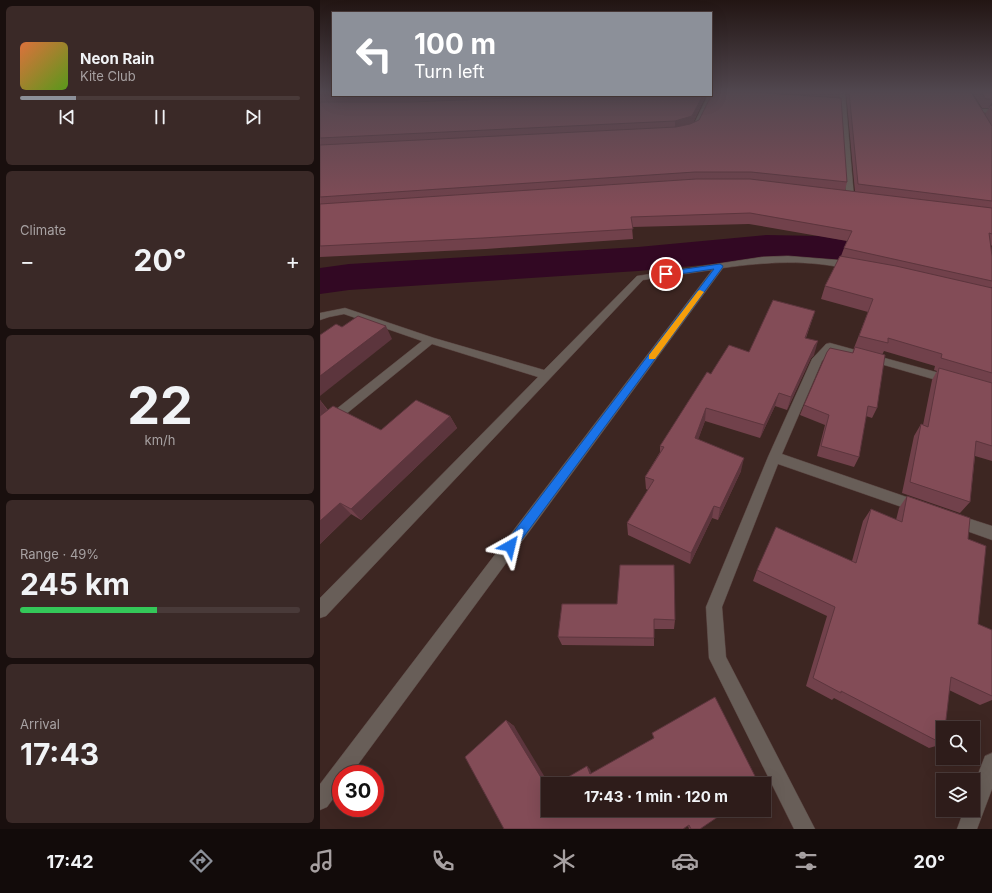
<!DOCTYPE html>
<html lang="en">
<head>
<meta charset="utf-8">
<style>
  body { margin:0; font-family:Inter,sans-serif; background:#3a2927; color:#f1f3f6; height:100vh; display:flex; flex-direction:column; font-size:15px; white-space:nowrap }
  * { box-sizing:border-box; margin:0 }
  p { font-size:13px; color:#a7a1a2 }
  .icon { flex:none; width:22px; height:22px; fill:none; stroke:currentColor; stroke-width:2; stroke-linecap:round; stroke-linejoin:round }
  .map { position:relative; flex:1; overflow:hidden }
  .panel { display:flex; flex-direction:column; gap:6px; padding:6px; background:#190f0e; width:320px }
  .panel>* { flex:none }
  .hud { position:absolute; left:12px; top:12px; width:380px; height:84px; border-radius:0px; box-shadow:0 4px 16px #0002,0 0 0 1px #493a39; background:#8c9099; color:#fff; overflow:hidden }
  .fabs { position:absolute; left:616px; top:721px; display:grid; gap:8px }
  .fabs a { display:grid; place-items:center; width:44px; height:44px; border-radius:0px; background:#2e1c1a; box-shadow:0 4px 16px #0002,0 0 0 1px #493a39; font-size:20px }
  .speed { position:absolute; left:12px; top:765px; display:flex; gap:8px; font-size:20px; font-weight:700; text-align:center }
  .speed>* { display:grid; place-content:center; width:52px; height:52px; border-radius:50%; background:#2e1c1a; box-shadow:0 4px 16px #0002,0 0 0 1px #493a39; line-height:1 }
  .speed .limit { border:6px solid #d22; background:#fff; color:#111 }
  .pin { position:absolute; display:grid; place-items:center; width:34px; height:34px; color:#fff; margin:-17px; border:2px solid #fff; border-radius:50%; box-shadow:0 1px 4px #0007 }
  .me { position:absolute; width:44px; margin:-22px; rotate:37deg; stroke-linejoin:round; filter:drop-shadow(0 0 3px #0008) }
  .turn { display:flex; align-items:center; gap:14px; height:84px; padding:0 16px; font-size:18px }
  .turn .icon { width:52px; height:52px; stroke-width:2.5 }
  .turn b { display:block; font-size:28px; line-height:34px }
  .big { font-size:30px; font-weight:700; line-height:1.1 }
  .panel .card { flex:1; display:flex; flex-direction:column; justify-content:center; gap:6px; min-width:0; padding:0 14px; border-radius:6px; background:#3a2927 }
  .panel .dial { align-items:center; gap:0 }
  .dial b { font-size:52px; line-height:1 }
  .song { display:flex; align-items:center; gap:12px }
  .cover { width:48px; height:48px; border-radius:6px; background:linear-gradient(135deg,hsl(20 70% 55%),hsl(90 70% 35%)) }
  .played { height:4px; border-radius:2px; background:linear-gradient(90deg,#8c9099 20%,#493a39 20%) }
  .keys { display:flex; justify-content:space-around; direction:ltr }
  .heat { display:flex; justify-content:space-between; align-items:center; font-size:22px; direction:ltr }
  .charge { height:6px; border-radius:3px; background:linear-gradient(90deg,#34c759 49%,#493a39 0) }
  .trip { position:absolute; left:221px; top:777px; width:230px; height:40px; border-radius:0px; background:#2e1c1a; box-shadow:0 4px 16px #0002,0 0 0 1px #493a39; font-weight:700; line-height:40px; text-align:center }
  .menu { display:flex; height:64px; justify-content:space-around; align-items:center; background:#120b0a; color:#a7a1a2 }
  .menu .icon { width:28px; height:28px }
  .menu .current { color:#8c9099 }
  .menu b { font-size:18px; color:#f1f3f6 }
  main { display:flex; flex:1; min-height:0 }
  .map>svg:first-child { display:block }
</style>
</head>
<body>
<main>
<section class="panel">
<div class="card">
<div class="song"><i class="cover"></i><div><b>Neon Rain</b><p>Kite Club</p></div></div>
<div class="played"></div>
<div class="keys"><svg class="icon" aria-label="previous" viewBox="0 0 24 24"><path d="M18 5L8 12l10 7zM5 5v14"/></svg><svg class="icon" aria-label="pause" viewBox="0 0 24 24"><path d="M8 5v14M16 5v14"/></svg><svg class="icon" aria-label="next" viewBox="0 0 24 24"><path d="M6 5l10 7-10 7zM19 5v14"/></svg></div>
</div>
<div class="card"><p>Climate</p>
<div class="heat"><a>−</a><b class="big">20°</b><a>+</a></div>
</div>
<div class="card dial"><b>22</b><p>km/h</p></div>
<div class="card"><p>Range · 49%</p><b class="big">245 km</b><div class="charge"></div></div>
<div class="card"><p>Arrival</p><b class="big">17:43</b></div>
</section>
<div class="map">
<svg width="672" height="829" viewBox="0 0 672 829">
  <rect width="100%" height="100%" fill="#3d2622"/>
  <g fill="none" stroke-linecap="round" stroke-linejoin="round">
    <polygon fill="#320823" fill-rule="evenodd" points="446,235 500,236 672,267 672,293 500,260 446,259 318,271 29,290 0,294 0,268 29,264 318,247"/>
    <g stroke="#57413e" stroke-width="1">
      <g id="minor">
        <polygon points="519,92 525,92 534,197 530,199 526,197"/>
        <path d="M 391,93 L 394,95 C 388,107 381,133 366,131 L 366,129 L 373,126 L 388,95 L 391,95 Z"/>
        <polygon points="659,109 672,109 672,113 657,112 657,110"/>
        <path d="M 468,256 L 518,260 L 535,265 L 536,267 L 532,270 C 489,259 446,262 403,268 L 31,774 L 21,774 L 21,788 L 7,807 L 0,810 L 0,784 L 392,270 L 323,280 L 6,616 L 0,618 L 0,598 L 218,377 L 112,344 L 4,432 L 0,434 L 0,422 L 102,341 L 24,314 L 9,317 L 0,320 L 0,313 L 25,308 L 28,309 L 114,338 L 224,370 L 317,276 L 442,257 Z"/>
        <polygon points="510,343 634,377 636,380 634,383 630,384 512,350 502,361 462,454 604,503 606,507 604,511 599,513 458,464 402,607 406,657 495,829 474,829 389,658 386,607 448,457 492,359 506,344"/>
        <polygon points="635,514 672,526 672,540 630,525 628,520 630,515"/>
        <polygon points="672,753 672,789 657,829 637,829 644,810 653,810 653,787 665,756"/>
      </g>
    </g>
    <use href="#minor" fill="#685e58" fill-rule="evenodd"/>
  </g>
  <g fill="#71414b">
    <polygon points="0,92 13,95 386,95 373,123 379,120 393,92 520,92 519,98 527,182 525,190 535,192 526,92 651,92 670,123 665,114 669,108 662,108 652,92 672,92 672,102 670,106 672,106 672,246 671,245 672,256 672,287 671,288 672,288 672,461 655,456 650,502 640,513 582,493 594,436 601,424 603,425 612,380 617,371 614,370 615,366 564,351 562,355 557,408 552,418 546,416 539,457 534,467 497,456 505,425 480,415 484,405 532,353 548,312 501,299 505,286 521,256 524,248 527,241 429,224 312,227 313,239 166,249 0,257"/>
    <polygon points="495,311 486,338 494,355 491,358 467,410 455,406 440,438 385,421 378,439 421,471 398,520 392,518 370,564 308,535 307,523 328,490 326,489 325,477 340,452 340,446 391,374 429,352"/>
    <polygon points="0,400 8,410 61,430 130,416 137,428 41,520 31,514 0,544"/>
    <polygon points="587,496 648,539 658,624 672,630 672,700 660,705 629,690 623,744 609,748 514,698 512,700 486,686 507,616 433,581 437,570 532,561 543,521 551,509 576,520 579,508"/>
    <polygon points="242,604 355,620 354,629 334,629 334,646 242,645 238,637"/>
    <polygon points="186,720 194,726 228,810 408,810 380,829 369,829 368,826 184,829"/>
  </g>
  <g fill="#5c353d">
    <polygon points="383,95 386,95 372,125 355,130 355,121"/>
    <polygon points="66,326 72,339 0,396 0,376"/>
    <polygon points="498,341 494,355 491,358 467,410 471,397 495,345"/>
    <polygon points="459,393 455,406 440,438 444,425"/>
    <polygon points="0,400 9,413 0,421"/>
    <polygon points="386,408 385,421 374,451 375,438"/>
    <polygon points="130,416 137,428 41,520 31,509"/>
    <polygon points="424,458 421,471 398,520 400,508"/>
    <polygon points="20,503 31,514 0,544 0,521"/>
    <polygon points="394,506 392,518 370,564 371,553"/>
    <polygon points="186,720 194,726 229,784 228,784 228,789"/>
    <polygon points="267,766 270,769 273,778 270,774"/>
  </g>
  <g fill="#834c57" stroke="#5c353d">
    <polygon points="0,92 13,92 13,95 95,95 0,95"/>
    <polygon points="393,92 434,92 521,98 527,182 431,172 375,172 0,197 0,145 356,127 370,124 379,120"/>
    <polygon points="529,92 651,92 672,126 672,201 538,184"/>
    <polygon points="661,92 672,92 672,99 666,99"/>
    <polygon points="247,95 383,95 372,116 355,121 0,138 0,102 92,102 241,96"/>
    <polygon points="669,106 672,106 672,111"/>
    <polygon points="376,179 430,179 672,208 672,234 669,233 672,256 672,281 524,248 532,231 430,213 311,217 313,229 163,238 0,246 0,204"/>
    <polygon points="520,256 576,266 672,288 672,373 621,358 622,354 568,338 568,343 539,336 553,299 505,286"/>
    <polygon points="453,300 495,311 485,338 498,341 495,345 471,397 459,393 444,425 386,408 375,438 424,458 400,508 394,506 371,553 307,523 334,480 325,477 344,447 340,446 387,372 391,374 392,372 409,345 429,352"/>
    <polygon points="38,316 66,326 0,376 0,335 16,324 22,327"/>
    <polygon points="535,347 565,355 557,408 548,406 539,457 501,446 509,415 484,405 507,352 510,348 533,353"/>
    <polygon points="619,368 672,383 672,446 656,441 650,502 590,482 601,424 608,427"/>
    <polygon points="96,400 130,416 31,509 20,503 0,521 0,416 13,406 61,430"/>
    <polygon points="587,496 650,518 648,539 666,546 658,624 672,630 672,696 631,677 625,728 623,728 623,744 521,691 521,693 493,678 515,607 437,570 456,527 536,563 551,509 582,522"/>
    <polygon points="300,565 354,565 355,620 334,619 334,638 238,637 242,604 297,604"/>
    <polygon points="395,697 439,784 236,784 267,766 270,774 334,738 332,733"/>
    <polygon points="186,720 228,789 228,810 408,810 380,829 371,829 369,825 363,829 184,829 145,757"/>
  </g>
  <linearGradient id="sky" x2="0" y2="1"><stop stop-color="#221513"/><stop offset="0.44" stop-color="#51474f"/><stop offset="1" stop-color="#51474f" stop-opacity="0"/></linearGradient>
  <rect width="672" height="208" fill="url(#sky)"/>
  <polygon fill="#1a73e8" stroke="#114b97" points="400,264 403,266 402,268 194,550 190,551 186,550 185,546 186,542 394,269 346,276 344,275 344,272"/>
  <polygon fill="#f59e0b" points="380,290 384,292 335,359 329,359 329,355 378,291"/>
</svg>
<div class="fabs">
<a><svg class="icon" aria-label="search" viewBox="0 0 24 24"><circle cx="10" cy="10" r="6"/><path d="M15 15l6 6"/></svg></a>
<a><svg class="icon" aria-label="layers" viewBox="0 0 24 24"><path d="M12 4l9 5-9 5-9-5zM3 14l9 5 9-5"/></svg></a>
</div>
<div class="speed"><div class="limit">30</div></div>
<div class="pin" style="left:346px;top:274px;background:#d93025"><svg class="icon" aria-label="arrive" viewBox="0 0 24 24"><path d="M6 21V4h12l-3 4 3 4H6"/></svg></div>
<svg class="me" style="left:190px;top:546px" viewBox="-20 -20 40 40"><path d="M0-17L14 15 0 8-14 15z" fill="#1a73e8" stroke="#fff" stroke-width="4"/></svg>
<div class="trip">17:43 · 1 min · 120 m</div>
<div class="hud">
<div class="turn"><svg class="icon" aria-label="left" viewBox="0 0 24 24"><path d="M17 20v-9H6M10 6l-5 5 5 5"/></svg><div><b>100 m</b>Turn left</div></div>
</div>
</div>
</main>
<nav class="menu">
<b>17:42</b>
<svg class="icon current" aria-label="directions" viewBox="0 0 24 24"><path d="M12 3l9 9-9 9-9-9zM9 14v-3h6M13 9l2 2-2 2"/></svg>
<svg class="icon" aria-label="music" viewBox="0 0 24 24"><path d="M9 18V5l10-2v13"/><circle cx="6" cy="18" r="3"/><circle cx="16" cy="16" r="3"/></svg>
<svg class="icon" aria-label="phone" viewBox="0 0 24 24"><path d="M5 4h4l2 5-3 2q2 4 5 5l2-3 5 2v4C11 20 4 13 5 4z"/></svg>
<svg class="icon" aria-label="climate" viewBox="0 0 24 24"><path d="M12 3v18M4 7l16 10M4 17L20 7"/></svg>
<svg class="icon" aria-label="car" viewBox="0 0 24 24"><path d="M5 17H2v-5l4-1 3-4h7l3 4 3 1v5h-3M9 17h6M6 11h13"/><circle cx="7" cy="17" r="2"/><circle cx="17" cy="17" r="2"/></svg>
<svg class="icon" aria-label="filters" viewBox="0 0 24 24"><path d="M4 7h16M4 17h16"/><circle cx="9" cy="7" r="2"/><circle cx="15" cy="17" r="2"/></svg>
<b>20°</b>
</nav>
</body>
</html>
